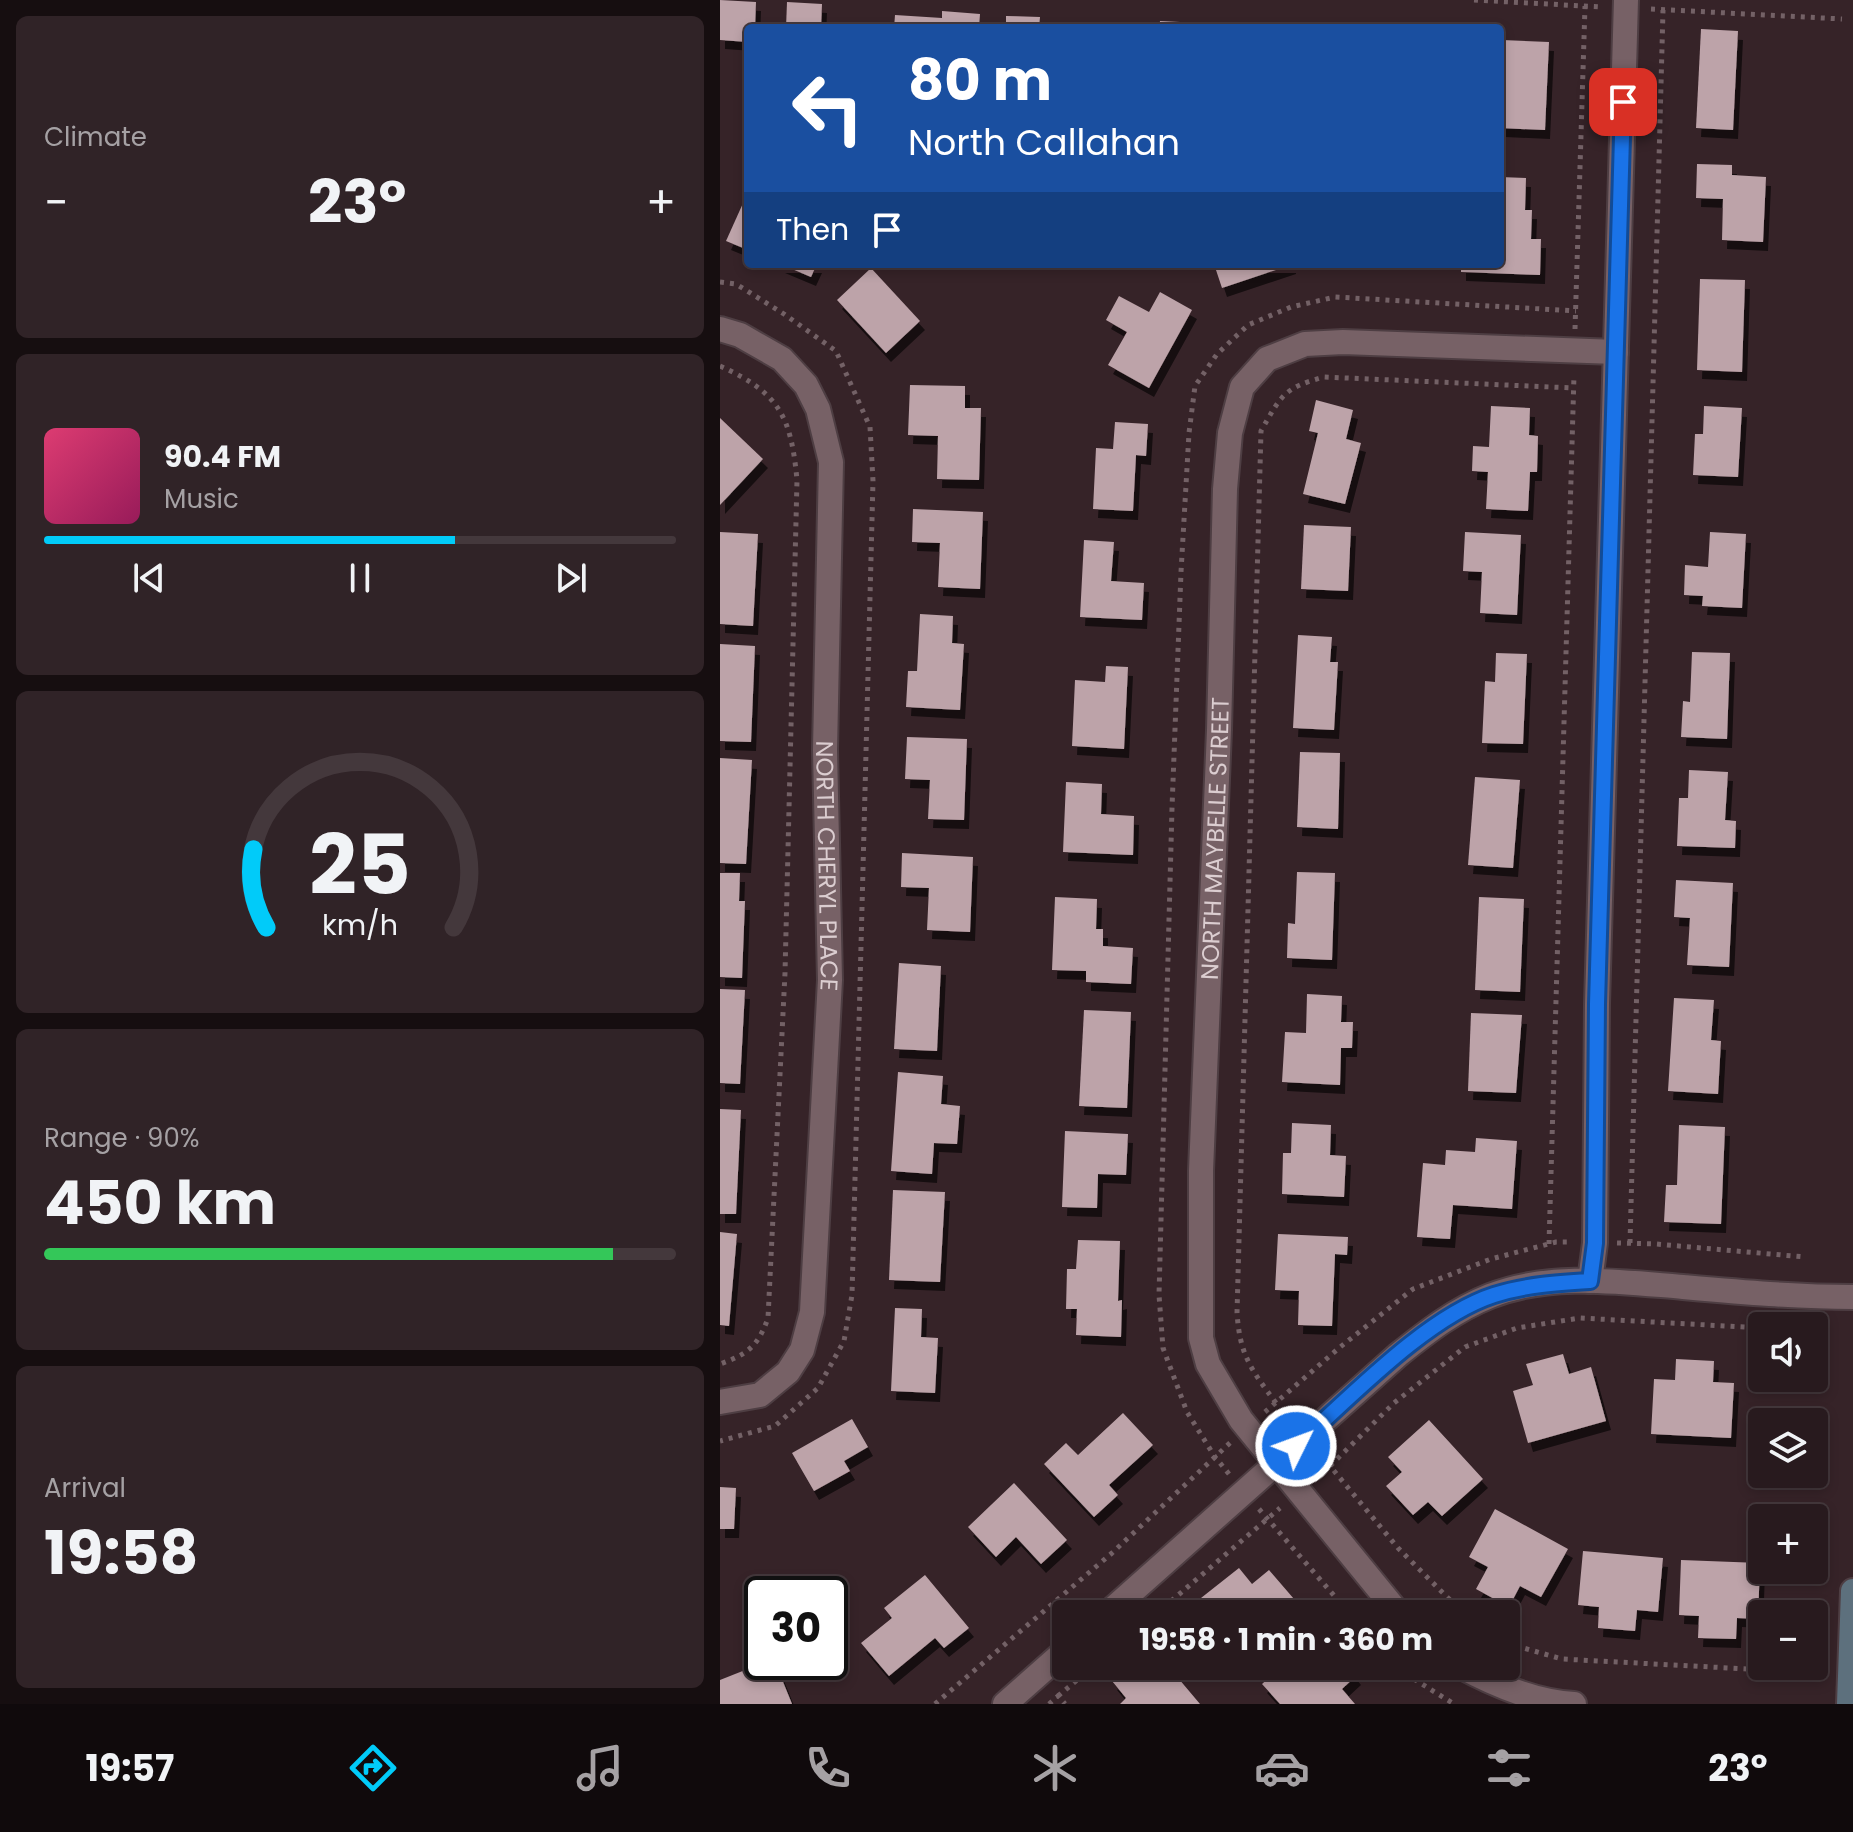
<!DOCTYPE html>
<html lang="en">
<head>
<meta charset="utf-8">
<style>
  body { margin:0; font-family:Poppins,sans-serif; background:#302327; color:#f1f3f6; height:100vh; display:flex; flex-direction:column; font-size:30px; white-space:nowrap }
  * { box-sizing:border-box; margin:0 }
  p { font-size:26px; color:#a5a1a4 }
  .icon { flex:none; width:44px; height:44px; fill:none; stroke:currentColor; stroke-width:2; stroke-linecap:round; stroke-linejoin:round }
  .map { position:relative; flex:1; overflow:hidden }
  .drawer { display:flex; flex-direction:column; gap:16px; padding:16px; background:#160e10; width:720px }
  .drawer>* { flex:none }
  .banner { position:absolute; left:24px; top:24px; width:760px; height:244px; border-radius:8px; box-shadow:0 4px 12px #0003,0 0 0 2px #44383c; background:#1a4fa0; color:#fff; overflow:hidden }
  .tools { position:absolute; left:1028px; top:1312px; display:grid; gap:16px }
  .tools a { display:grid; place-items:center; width:80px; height:80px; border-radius:8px; background:#281a1e; box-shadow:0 4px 12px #0003,0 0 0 2px #44383c; font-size:40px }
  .speed { position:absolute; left:24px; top:1576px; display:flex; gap:16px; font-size:40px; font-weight:700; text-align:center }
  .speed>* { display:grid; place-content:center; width:104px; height:104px; border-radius:50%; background:#281a1e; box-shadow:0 4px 12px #0003,0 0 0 2px #44383c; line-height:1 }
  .speed .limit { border:4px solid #111; border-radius:12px; background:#fff; color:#111 }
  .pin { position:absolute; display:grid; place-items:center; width:68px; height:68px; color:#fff; margin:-34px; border-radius:16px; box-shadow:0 4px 12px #0006 }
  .me { position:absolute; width:88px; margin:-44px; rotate:48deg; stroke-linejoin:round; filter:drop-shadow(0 0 6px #0008) }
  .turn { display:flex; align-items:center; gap:28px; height:168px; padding:0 32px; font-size:36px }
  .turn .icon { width:104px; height:104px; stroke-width:2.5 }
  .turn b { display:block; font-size:56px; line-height:68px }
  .then { display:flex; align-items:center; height:76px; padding:0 32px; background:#0003; gap:16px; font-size:30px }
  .big { font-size:60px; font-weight:700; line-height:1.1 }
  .drawer .card { flex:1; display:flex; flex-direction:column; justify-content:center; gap:12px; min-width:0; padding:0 28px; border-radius:12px; background:#302327 }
  .drawer .dial { align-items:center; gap:0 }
  .dial svg { height:208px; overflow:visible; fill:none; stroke:#44383c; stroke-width:7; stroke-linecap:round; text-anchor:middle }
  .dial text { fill:#f1f3f6; stroke:none }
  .song { display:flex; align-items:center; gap:24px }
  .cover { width:96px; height:96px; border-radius:12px; background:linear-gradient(135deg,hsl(340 70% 55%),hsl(330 70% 35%)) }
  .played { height:8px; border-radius:4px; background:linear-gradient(90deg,#01cbf9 65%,#44383c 65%) }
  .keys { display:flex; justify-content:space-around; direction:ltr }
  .heat { display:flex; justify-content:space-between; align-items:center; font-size:44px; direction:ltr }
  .charge { height:12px; border-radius:6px; background:linear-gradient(90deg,#34c759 90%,#44383c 0) }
  .trip { position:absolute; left:332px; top:1600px; width:468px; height:80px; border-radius:8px; background:#281a1e; box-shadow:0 4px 12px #0003,0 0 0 2px #44383c; font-weight:700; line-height:80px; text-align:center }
  .menu { display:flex; height:128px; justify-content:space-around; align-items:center; background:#100a0c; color:#a5a1a4 }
  .menu .icon { width:56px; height:56px }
  .menu .active { color:#01cbf9 }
  .menu b { font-size:36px; color:#f1f3f6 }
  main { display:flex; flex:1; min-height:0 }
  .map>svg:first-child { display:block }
</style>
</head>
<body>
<main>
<section class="drawer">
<div class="card"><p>Climate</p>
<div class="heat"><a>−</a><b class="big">23°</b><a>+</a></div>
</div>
<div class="card">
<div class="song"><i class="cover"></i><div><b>90.4 FM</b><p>Music</p></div></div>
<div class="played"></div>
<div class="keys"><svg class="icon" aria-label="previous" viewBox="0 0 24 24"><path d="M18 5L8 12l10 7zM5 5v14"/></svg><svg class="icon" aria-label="pause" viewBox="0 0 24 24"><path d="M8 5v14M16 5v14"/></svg><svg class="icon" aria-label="next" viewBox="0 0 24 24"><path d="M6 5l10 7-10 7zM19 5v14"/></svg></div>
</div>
<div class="card dial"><svg viewBox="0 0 100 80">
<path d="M14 69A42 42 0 1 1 86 69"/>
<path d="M14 69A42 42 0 0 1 9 39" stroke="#01cbf9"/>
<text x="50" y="56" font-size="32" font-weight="700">25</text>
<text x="50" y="72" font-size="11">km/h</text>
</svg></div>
<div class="card"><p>Range · 90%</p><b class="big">450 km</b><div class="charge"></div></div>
<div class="card"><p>Arrival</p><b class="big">19:58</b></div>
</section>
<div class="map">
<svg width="1133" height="1704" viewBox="0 0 1133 1704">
  <defs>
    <filter id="shadow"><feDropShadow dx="5" dy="9" stdDeviation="0" flood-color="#0009"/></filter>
  </defs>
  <rect width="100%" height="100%" fill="#362328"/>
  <g fill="#bda3a9" filter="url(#shadow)">
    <polygon points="0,0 36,2 35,28 28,28 28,42 0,40"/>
    <polygon points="67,2 102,4 101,28 66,28"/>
    <polygon points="222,11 260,14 259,28 174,28 175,15 222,18"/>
    <polygon points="286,16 320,17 319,28 286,28"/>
    <polygon points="440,21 480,23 480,28 439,28"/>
    <polygon points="981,29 1018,31 1013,130 976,128"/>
    <polygon points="782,40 829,42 825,130 780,128"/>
    <polygon points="977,164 1012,165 1012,175 1046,177 1043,242 1002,240 1003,199 976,198"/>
    <polygon points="780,177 806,178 805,210 812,210 811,239 821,239 820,275 741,272 741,264 780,264"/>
    <polygon points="24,201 28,202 28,250 6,241"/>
    <polygon points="60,264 97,264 91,277"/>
    <polygon points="494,264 571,264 571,265 502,288"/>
    <polygon points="151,268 200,321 166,353 117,300"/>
    <polygon points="980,279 1025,280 1022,372 977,370"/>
    <polygon points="440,292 472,310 429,388 388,365 407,332 386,320 399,296 429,312"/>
    <polygon points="190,385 245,386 245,408 261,408 259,480 217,479 218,436 188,435"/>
    <polygon points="596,400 633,410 626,439 641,443 625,504 583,494 598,433 589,431"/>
    <polygon points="771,406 810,408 809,435 818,436 817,472 810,472 808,511 766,509 768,472 752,471 753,446 769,447"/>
    <polygon points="984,406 1022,408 1018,477 973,475 975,434 983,434"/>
    <polygon points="0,418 43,459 0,505"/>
    <polygon points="395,422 428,424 426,456 416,455 413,511 373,509 376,448 393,449"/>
    <polygon points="193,509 263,512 260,589 218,587 220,543 192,542"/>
    <polygon points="584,525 631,527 628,591 581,589"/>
    <polygon points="0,532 38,534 33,626 0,624"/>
    <polygon points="745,532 801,535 797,615 760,613 762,572 743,571"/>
    <polygon points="990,532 1026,534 1022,608 982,606 983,596 964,595 965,565 988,567"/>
    <polygon points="364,540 394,542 391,581 424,583 422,620 360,617"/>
    <polygon points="200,614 233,616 232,643 244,644 240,710 186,707 188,671 197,671"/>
    <polygon points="578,635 612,637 610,662 618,662 614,730 573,728"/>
    <polygon points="0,644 35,646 31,742 0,741"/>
    <polygon points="972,652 1010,653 1007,739 961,737 963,701 970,702"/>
    <polygon points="776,653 807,654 803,744 762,743 765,681 775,682"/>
    <polygon points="386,666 408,667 404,749 352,746 355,680 385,682"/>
    <polygon points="187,737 247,739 244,820 208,819 210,780 185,779"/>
    <polygon points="580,752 620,753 618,829 577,827"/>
    <polygon points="0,758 32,760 26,864 0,863"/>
    <polygon points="969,770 1008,772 1005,820 1016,821 1015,848 957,846 959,798 968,798"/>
    <polygon points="755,777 800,780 793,868 748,865"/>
    <polygon points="346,782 382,784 381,814 414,816 413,855 343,852"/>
    <polygon points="182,853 253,857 250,932 207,930 209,888 181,887"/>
    <polygon points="577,872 615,873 612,960 567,958 568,923 575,924"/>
    <polygon points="0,873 20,873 19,901 25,901 22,978 0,977"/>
    <polygon points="956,880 1013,883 1009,967 967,965 970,918 954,917"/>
    <polygon points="335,897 377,899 376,929 383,929 383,946 413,948 411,984 366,982 366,971 332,970"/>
    <polygon points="759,897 804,899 800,992 755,990"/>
    <polygon points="179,963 221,966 217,1051 174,1049"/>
    <polygon points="0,989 25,990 20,1084 0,1083"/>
    <polygon points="587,994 622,996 621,1022 633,1022 632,1048 621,1048 620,1085 562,1082 565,1032 586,1033"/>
    <polygon points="954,998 994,1000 991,1040 1001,1041 998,1094 948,1091"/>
    <polygon points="364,1010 411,1012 407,1108 359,1106"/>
    <polygon points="751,1013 802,1015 796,1093 748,1091"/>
    <polygon points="178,1072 223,1076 221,1104 240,1106 237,1144 214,1143 212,1174 171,1171"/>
    <polygon points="0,1109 21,1110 16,1214 0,1214"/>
    <polygon points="572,1123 611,1125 610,1155 626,1156 624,1197 562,1194 563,1153 571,1153"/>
    <polygon points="959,1125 1005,1127 1001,1224 944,1222 946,1185 957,1185"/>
    <polygon points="345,1131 408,1134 406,1175 378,1174 377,1208 342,1207"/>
    <polygon points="756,1138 797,1141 792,1209 733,1205 730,1239 697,1237 703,1163 725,1165 726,1150 755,1152"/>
    <polygon points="173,1190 225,1192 220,1282 169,1280"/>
    <polygon points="0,1232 17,1234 9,1326 0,1325"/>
    <polygon points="558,1234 628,1237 627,1255 615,1254 612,1326 578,1325 579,1291 555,1290"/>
    <polygon points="358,1240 400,1241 398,1301 402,1300 401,1337 356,1335 357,1309 346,1309 347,1269 356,1269"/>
    <polygon points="175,1308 202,1309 201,1337 218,1338 215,1393 171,1391"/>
    <polygon points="843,1354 849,1374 871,1367 886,1421 808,1443 793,1391 813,1385 806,1364"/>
    <polygon points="956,1359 994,1361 993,1382 1014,1383 1011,1438 931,1434 934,1379 955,1380"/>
    <polygon points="403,1413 433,1445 389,1485 398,1495 374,1517 324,1464 346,1443 358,1455"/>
    <polygon points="132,1419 148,1447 124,1461 130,1471 94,1491 72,1453"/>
    <polygon points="709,1420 763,1479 722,1516 708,1502 693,1515 666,1486 682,1472 668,1457"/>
    <polygon points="294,1483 347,1540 321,1564 296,1537 276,1557 248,1527"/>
    <polygon points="0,1487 16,1488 14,1529 0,1529"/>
    <polygon points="775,1509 848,1549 821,1597 800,1586 789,1607 756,1589 768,1567 749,1557"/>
    <polygon points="863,1551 943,1558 938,1612 917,1610 915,1631 878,1628 879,1607 858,1605"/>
    <polygon points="961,1560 1040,1563 1038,1619 1017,1618 1016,1639 978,1638 979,1616 959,1615"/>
    <polygon points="519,1568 532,1584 549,1570 574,1599 558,1611 560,1614 494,1614 481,1598"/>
    <polygon points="205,1575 249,1628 224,1648 215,1638 169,1676 141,1643 172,1618 164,1608"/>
    <polygon points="45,1662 55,1662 72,1704 0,1704 0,1680"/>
    <polygon points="410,1666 448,1666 480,1704 400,1704 406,1698 392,1681"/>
    <polygon points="562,1666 628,1666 636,1676 622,1689 635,1704 560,1704 542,1684"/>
  </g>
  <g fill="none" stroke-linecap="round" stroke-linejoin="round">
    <g stroke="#4e3e43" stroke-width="28">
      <g id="street">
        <path id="s1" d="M 0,329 L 20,335 L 62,359 L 86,385 L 98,409 L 111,462 L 105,750 L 110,980 L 92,1312 L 82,1350 L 68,1372 L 40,1395 L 0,1402"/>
        <polyline points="870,1281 875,1243 877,1004 906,0"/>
        <path d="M 387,1614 L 678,1355 C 708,1331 735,1310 770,1296 C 830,1272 901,1282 963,1287 C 1020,1292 1076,1297 1133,1297"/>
        <path id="s2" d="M 679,1614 L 521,1420 L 488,1364 L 481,1338 L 481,1171 L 499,730 L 505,489 L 510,433 L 522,387 L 547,359 L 585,344 L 623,342 L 896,352"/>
        <path d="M 740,1666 C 775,1685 814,1702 854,1704"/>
        <polyline points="285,1704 346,1650"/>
      </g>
    </g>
    <g stroke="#4e3e43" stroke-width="28">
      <polyline id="secondary" points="1129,1704 1133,1591"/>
    </g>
    <g stroke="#736166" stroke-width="5" stroke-dasharray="4 6" stroke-linecap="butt">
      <polyline points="754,0 882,7"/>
      <polyline points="931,9 1122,19"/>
      <polyline points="0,282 16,284 64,314 116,351 150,427 153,481 132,1295 124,1341 98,1388 55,1426 0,1441"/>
      <polyline points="855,329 865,6"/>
      <path d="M 0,366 C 60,393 71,417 77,480 L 65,973 L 48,1318 C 38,1346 28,1354 0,1364"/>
      <polyline points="897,1243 936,1244 1085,1257"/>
      <polyline points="910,1243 943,10"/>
      <polyline points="829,1244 854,375"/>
      <path d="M 556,1403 C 531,1369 520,1356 517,1313 L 541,431 C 561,396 563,388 604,377 L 854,388"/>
      <polyline points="545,1412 619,1348 693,1289 771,1259 836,1242 851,1242"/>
      <polyline points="509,1474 495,1457 467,1412 443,1348 439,1295 452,808 461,572 469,433 475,386 497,354 528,325 571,307 615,297 856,311"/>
      <polyline points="539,1509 630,1614"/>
      <polyline points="436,1614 560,1508"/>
      <polyline points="744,1614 678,1548 610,1466 674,1403 745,1347 797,1328 860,1318 1042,1328"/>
      <polyline points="786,1643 842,1659 1065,1671"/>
      <polyline points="679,1666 689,1676 734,1704"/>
      <polyline points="338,1696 374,1666"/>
      <polyline points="215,1704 392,1553 511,1442"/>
      <polyline points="329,1704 338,1696 345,1704"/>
    </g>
    <use href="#street" stroke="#776166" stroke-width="24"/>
    <use href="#secondary" stroke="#5d707d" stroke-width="24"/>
  </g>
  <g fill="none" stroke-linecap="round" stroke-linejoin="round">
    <g stroke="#114b97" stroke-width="20">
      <path id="route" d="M 576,1446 C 630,1398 706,1317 774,1295 C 805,1285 838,1283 870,1281 L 875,1243 L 877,1004 L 903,102"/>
    </g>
    <use href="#route" stroke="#1a73e8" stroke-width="14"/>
  </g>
  <g text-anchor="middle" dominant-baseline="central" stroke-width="8" stroke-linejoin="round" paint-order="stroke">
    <g font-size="24" fill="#dbcdd0" stroke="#2c191e">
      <text stroke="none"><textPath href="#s2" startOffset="842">NORTH MAYBELLE STREET</textPath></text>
      <text stroke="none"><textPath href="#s1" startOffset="590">NORTH CHERYL PLACE</textPath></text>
    </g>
  </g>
</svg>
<div class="tools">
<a><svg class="icon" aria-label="sound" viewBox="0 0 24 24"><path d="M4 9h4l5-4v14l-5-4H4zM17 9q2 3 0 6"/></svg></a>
<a><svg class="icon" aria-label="layers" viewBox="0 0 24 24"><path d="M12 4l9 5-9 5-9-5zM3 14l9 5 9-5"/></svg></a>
<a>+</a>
<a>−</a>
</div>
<div class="speed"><div class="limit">30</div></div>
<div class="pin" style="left:903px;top:102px;background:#d93025"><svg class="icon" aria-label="arrive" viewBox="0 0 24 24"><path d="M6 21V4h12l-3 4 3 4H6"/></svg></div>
<svg class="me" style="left:576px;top:1446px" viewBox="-20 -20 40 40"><circle r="17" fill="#1a73e8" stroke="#fff" stroke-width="3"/><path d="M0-11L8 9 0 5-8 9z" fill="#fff"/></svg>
<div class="trip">19:58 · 1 min · 360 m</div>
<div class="banner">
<div class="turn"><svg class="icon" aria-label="left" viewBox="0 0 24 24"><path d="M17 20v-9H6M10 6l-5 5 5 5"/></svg><div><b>80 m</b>North Callahan</div></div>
<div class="then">Then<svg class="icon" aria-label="arrive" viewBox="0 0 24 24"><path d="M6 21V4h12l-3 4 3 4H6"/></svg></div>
</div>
</div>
</main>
<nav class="menu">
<b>19:57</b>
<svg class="icon active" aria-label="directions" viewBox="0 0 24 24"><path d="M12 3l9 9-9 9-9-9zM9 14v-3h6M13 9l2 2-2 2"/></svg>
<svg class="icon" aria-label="music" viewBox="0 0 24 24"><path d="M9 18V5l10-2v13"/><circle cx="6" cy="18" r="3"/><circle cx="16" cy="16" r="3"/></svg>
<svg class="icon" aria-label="phone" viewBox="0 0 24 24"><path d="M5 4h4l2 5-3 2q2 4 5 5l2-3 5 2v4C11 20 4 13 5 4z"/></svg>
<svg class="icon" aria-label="climate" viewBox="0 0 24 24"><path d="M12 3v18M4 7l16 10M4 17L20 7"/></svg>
<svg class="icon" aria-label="car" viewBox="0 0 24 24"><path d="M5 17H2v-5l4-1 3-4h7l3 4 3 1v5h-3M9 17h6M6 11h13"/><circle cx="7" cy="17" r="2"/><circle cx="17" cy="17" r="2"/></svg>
<svg class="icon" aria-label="filters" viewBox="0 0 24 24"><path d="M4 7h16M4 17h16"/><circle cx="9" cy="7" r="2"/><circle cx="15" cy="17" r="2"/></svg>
<b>23°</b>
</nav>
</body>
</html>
